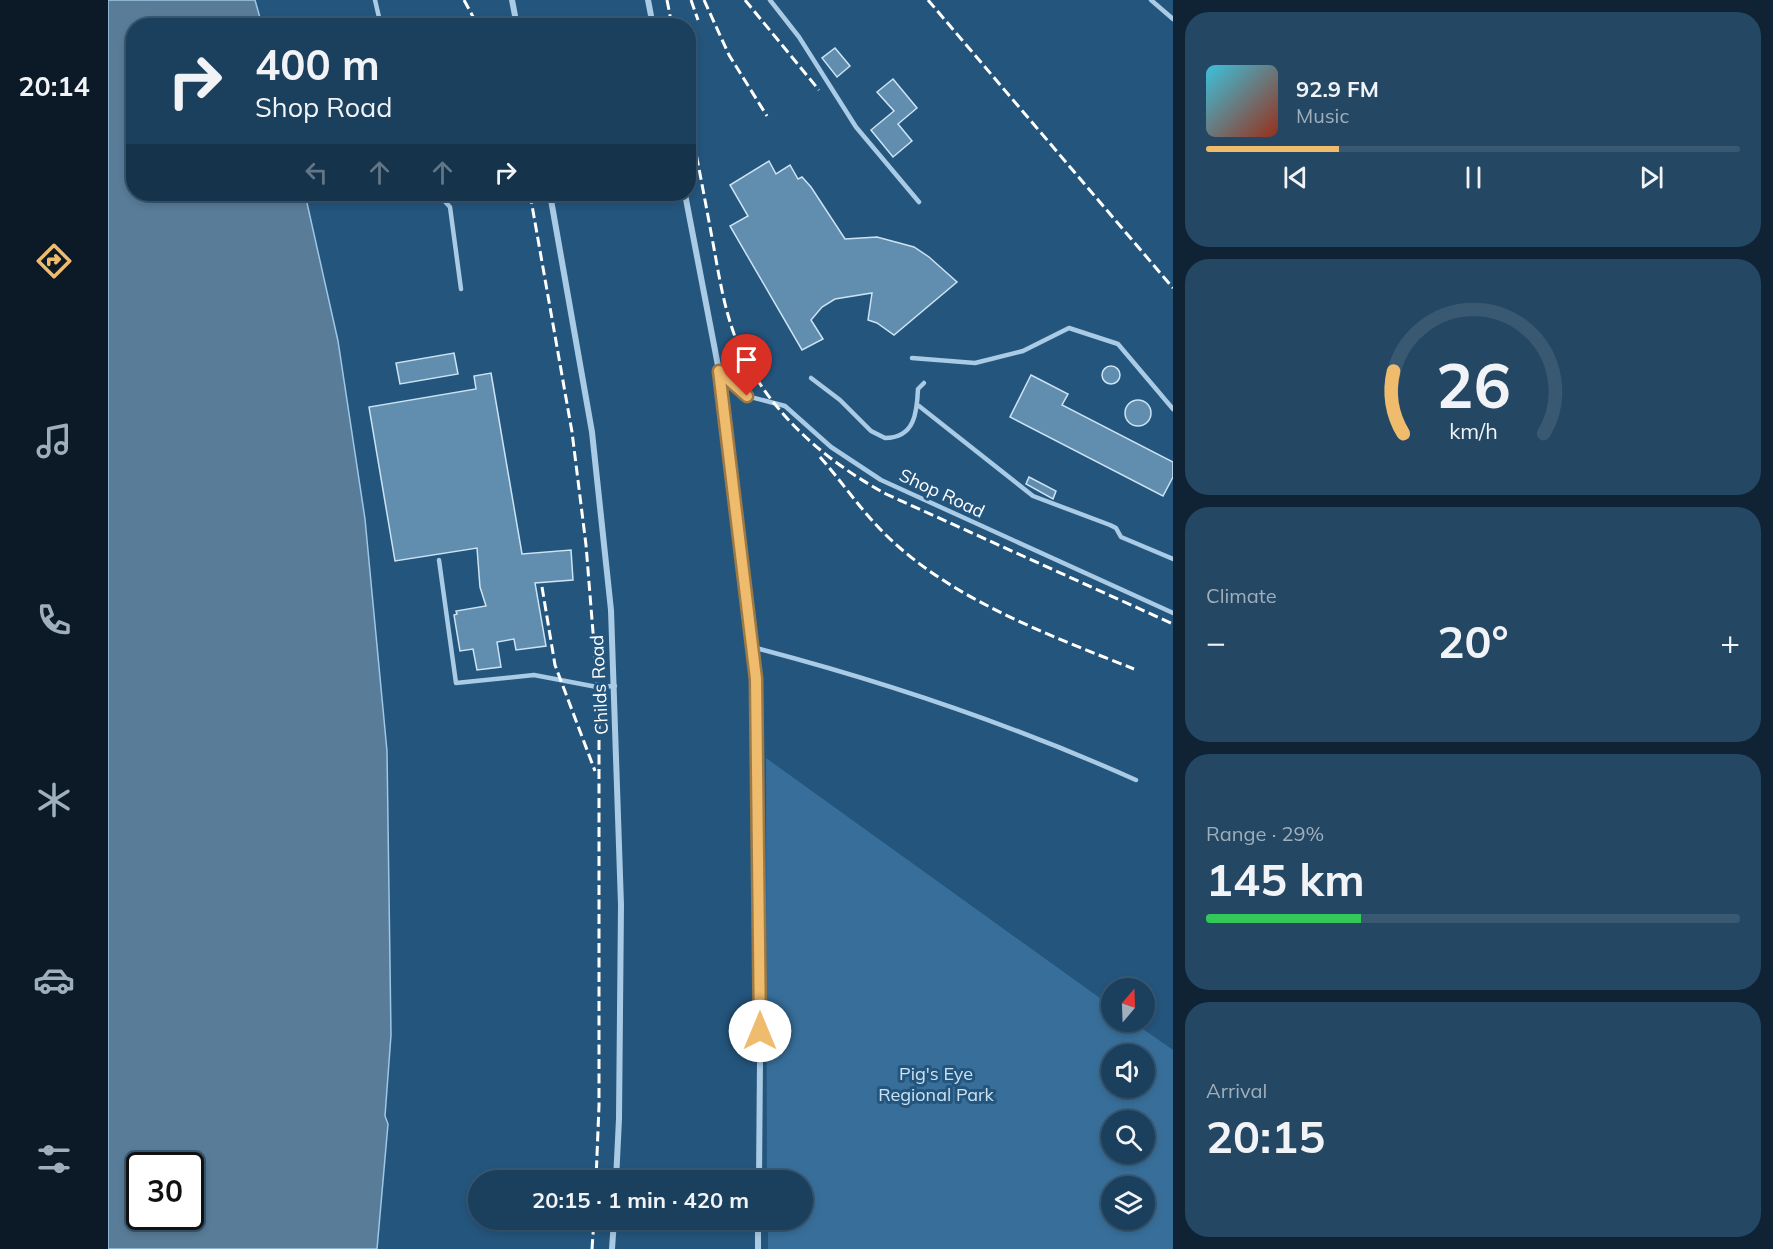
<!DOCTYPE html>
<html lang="en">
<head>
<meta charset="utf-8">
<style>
  body { margin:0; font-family:Mulish,sans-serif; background:#244764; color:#f1f3f6; height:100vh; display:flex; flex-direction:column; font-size:22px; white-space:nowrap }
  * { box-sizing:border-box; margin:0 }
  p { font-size:20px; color:#a0afbc }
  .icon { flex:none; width:33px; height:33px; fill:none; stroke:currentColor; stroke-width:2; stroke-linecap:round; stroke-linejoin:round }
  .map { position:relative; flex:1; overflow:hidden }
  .details { display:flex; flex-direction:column; gap:12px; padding:12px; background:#0f2334; width:600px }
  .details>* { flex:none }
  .hud { position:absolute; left:18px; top:18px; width:570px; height:183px; border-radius:24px; box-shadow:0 3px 9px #0003,0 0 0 2px #395973; background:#1b405e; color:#f1f3f6; overflow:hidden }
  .needle { width:39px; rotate:19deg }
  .controls { position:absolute; left:993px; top:978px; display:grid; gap:12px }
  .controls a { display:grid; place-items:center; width:54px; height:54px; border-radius:50%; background:#1b405e; box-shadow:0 3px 9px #0003,0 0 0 2px #395973; font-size:30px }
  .speed { position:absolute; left:18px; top:1152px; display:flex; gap:12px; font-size:30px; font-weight:700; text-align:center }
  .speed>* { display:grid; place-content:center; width:78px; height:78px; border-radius:50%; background:#1b405e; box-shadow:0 3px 9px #0003,0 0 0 2px #395973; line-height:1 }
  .speed .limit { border:3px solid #111; border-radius:9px; background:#fff; color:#111 }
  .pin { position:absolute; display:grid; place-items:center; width:51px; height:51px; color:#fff; margin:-62px -26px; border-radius:50% 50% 50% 0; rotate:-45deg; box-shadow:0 0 6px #0007 }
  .pin .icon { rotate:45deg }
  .me { position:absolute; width:66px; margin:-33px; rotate:0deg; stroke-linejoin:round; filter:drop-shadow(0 0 4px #0008) }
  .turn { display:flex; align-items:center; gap:21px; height:126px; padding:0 30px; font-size:27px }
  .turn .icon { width:78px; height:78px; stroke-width:2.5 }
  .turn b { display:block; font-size:42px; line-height:51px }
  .lanes { display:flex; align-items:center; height:57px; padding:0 30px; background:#0003; justify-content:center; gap:30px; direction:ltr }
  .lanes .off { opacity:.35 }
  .big { font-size:45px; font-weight:700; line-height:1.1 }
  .details .widget { flex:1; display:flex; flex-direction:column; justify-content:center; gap:9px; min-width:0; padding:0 21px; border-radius:24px; background:#244764 }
  .details .dial { align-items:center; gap:0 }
  .dial svg { height:156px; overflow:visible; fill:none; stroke:#395973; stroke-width:7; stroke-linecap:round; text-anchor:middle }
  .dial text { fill:#f1f3f6; stroke:none }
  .song { display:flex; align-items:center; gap:18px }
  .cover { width:72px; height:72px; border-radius:9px; background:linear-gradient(135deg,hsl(190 70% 55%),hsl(10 70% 35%)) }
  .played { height:6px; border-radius:3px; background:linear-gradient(90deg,#efbb6d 25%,#395973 25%) }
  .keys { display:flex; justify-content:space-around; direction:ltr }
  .heat { display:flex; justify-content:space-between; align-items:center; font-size:33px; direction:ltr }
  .charge { height:9px; border-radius:4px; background:linear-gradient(90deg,#34c759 29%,#395973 0) }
  .trip { position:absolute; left:360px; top:1170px; width:345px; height:60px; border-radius:30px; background:#1b405e; box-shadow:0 3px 9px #0003,0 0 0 2px #395973; font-weight:700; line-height:60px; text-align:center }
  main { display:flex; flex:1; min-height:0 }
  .tab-bar { display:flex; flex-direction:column; width:108px; justify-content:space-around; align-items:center; background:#0b1a26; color:#a0afbc }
  .tab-bar .icon { width:42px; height:42px }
  .tab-bar .on { color:#efbb6d }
  .tab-bar b { font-size:27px; color:#f1f3f6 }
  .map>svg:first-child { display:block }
</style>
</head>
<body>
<main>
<nav class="tab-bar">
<b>20:14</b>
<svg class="icon on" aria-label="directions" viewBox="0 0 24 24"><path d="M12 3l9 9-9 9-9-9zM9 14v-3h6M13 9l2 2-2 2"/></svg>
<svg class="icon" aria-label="music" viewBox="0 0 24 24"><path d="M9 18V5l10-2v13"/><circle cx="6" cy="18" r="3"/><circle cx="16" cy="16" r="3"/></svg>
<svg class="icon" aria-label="phone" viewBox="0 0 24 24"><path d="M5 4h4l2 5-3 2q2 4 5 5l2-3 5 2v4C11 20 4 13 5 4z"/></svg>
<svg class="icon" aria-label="climate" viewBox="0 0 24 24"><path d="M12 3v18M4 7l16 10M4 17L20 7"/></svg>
<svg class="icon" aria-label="car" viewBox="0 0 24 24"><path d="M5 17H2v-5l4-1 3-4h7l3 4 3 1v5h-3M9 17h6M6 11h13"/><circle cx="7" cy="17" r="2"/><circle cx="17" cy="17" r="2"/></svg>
<svg class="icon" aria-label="filters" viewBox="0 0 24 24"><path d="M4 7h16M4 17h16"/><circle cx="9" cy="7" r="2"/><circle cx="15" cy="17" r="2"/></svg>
</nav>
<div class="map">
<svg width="1065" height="1249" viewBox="0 0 1065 1249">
  <rect width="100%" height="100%" fill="#24557d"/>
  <path fill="#386f9a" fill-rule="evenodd" d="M 658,758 L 1003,1006 L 1004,1022 L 1025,1022 L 1065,1050 L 1065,1249 L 660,1249 L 660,1220 L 694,1220 L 694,1180 L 659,1180 ZM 1004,1054 L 1036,1054 L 1036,1088 L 1004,1088 ZM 1004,1120 L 1036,1120 L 1036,1154 L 1004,1154 ZM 1004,1186 L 1036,1186 L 1036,1220 L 1004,1220 Z"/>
  <path fill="#597c98" stroke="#9dc7e6" stroke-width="1.5" fill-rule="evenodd" d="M 0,0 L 147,0 L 154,25 L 26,26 L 26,194 L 197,194 L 230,341 L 257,519 L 279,751 L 283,1035 L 277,1116 L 280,1124 L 269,1249 L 0,1249 ZM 32,1166 L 82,1166 L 82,1216 L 32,1216 Z"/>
  <g fill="#618daf" stroke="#cce3f4" stroke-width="1.5">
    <polygon points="727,48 742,66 729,77 714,58"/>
    <polygon points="785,79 809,108 790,124 804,141 785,157 763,130 786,111 769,92"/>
    <polygon points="661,161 668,174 682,165 690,179 694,177 703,187 737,239 769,237 806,247 821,257 849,282 786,335 769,323 760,320 764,293 727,299 714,307 703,320 715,339 694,350 622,226 640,216 622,185"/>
    <polygon points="346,353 350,374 292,384 288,363"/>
    <circle cx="1003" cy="375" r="9"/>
    <polygon points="383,373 414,554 463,550 465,580 427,583 438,646 408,650 406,639 389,642 393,667 369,670 365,649 352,651 346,615 349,614 348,611 378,606 372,587 369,548 287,561 261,407 368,389 366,376"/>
    <polygon points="923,375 960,394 954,405 1065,462 1065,477 1055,496 902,417"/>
    <circle cx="1030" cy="413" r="13"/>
    <polygon points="921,477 948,491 945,499 918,484"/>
  </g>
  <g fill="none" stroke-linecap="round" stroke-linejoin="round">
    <g stroke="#a9cbe5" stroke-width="4.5">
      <polyline points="267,0 273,26"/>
      <polyline points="662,0 691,37 748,127 811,202"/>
      <polyline points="1043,0 1065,19"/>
      <polyline points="330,194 342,207 353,289"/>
      <polyline points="804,358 867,363 915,351 961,328 1010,344 1065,409"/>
      <polyline points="611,371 639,396 677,406 723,447 773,480 1065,613"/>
      <path d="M 703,378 L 732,400 L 763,431 L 777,438 C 807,438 809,412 810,389 L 816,383"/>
      <polyline points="811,406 925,496 1002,525 1008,528 1013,537 1065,559"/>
      <polyline points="331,560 348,683 426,675 489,687 507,686"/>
      <path d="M 644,647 C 775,681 905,725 1028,780"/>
    </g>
    <g stroke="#a9cbe5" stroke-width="6">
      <polyline points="404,0 409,26"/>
      <polyline points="540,0 545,26"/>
      <polyline points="442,194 484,432 503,610 513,905 511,1119 508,1180"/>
      <polyline points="577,194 611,371 648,679 653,939 651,1180"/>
      <polyline points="504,1249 506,1220"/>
      <polyline points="650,1249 650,1220"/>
    </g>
    <g stroke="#fff" stroke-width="3" stroke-dasharray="10 4.5" stroke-linecap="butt">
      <polyline points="356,0 370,26"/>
      <polyline points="559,0 564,26"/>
      <polyline points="583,0 590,20"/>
      <polyline points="596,0 621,55 659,116"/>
      <polyline points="637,0 711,90"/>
      <polyline points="820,0 1065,288"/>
      <path d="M 580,113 C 589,157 597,200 605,243 C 612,281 618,322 636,357 C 668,418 718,461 778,494 L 1065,624"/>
      <polyline points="422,194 464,432 478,545 491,707 491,1106 488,1180"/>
      <path d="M 712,457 C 735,483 754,512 780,537 C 845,600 943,636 1026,669"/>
      <polyline points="434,587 447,665 487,771"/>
      <polyline points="484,1249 486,1220"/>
    </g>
  </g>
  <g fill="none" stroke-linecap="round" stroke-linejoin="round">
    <g stroke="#9b7a47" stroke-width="15">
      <polyline id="route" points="639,396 611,371 648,679 652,1031"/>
    </g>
    <use href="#route" stroke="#efbb6d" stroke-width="10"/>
  </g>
  <g text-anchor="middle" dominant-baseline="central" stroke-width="6" stroke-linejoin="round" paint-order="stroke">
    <g font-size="18" fill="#fff" stroke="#24557d">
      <text transform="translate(834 493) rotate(25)">Shop Road</text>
      <text transform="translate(491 685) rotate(-93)">Childs Road</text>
    </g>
    <g font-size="18" fill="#cce3f4" stroke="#24557d">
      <text x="828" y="1073">Pig's Eye<tspan x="828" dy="21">Regional Park</tspan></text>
    </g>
  </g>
</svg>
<div class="controls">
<a><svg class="needle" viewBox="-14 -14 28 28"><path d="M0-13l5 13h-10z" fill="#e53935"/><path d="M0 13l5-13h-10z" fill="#a0afbc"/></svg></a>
<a><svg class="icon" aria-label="sound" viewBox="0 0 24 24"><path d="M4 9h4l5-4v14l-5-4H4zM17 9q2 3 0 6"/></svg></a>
<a><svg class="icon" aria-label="search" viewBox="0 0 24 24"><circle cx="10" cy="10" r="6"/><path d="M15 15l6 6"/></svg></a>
<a><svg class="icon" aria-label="layers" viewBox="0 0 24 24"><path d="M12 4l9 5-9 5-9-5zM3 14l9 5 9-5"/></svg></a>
</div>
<div class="speed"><div class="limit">30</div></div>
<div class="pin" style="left:639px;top:396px;background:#d93025"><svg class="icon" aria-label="arrive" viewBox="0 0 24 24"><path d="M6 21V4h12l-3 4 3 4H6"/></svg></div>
<svg class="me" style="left:652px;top:1031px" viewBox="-20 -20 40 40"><circle r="19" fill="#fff"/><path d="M0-13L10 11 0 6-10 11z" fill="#efbb6d"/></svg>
<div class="trip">20:15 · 1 min · 420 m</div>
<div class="hud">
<div class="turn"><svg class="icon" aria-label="right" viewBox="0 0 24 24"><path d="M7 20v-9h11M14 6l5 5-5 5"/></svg><div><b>400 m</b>Shop Road</div></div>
<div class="lanes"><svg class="icon off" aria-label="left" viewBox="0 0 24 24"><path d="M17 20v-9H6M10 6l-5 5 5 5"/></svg><svg class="icon off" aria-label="ahead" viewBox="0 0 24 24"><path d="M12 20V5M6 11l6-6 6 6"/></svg><svg class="icon off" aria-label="ahead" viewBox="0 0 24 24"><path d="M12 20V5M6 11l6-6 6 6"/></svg><svg class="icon" aria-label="right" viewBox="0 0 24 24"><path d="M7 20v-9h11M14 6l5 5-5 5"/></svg></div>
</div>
</div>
<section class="details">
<div class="widget">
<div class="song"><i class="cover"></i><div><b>92.9 FM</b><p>Music</p></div></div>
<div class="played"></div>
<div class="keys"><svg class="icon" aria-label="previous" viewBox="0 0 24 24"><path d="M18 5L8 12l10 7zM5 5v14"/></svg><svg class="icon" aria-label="pause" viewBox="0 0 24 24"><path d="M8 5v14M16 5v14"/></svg><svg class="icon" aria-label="next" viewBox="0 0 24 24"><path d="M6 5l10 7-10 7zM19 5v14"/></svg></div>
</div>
<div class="widget dial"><svg viewBox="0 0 100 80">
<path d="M14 69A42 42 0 1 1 86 69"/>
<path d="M14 69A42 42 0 0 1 9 37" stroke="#efbb6d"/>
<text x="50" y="56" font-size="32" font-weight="700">26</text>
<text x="50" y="72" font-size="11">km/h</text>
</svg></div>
<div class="widget"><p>Climate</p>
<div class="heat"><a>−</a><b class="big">20°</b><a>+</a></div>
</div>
<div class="widget"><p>Range · 29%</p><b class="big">145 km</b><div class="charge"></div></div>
<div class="widget"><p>Arrival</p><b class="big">20:15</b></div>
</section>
</main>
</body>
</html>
